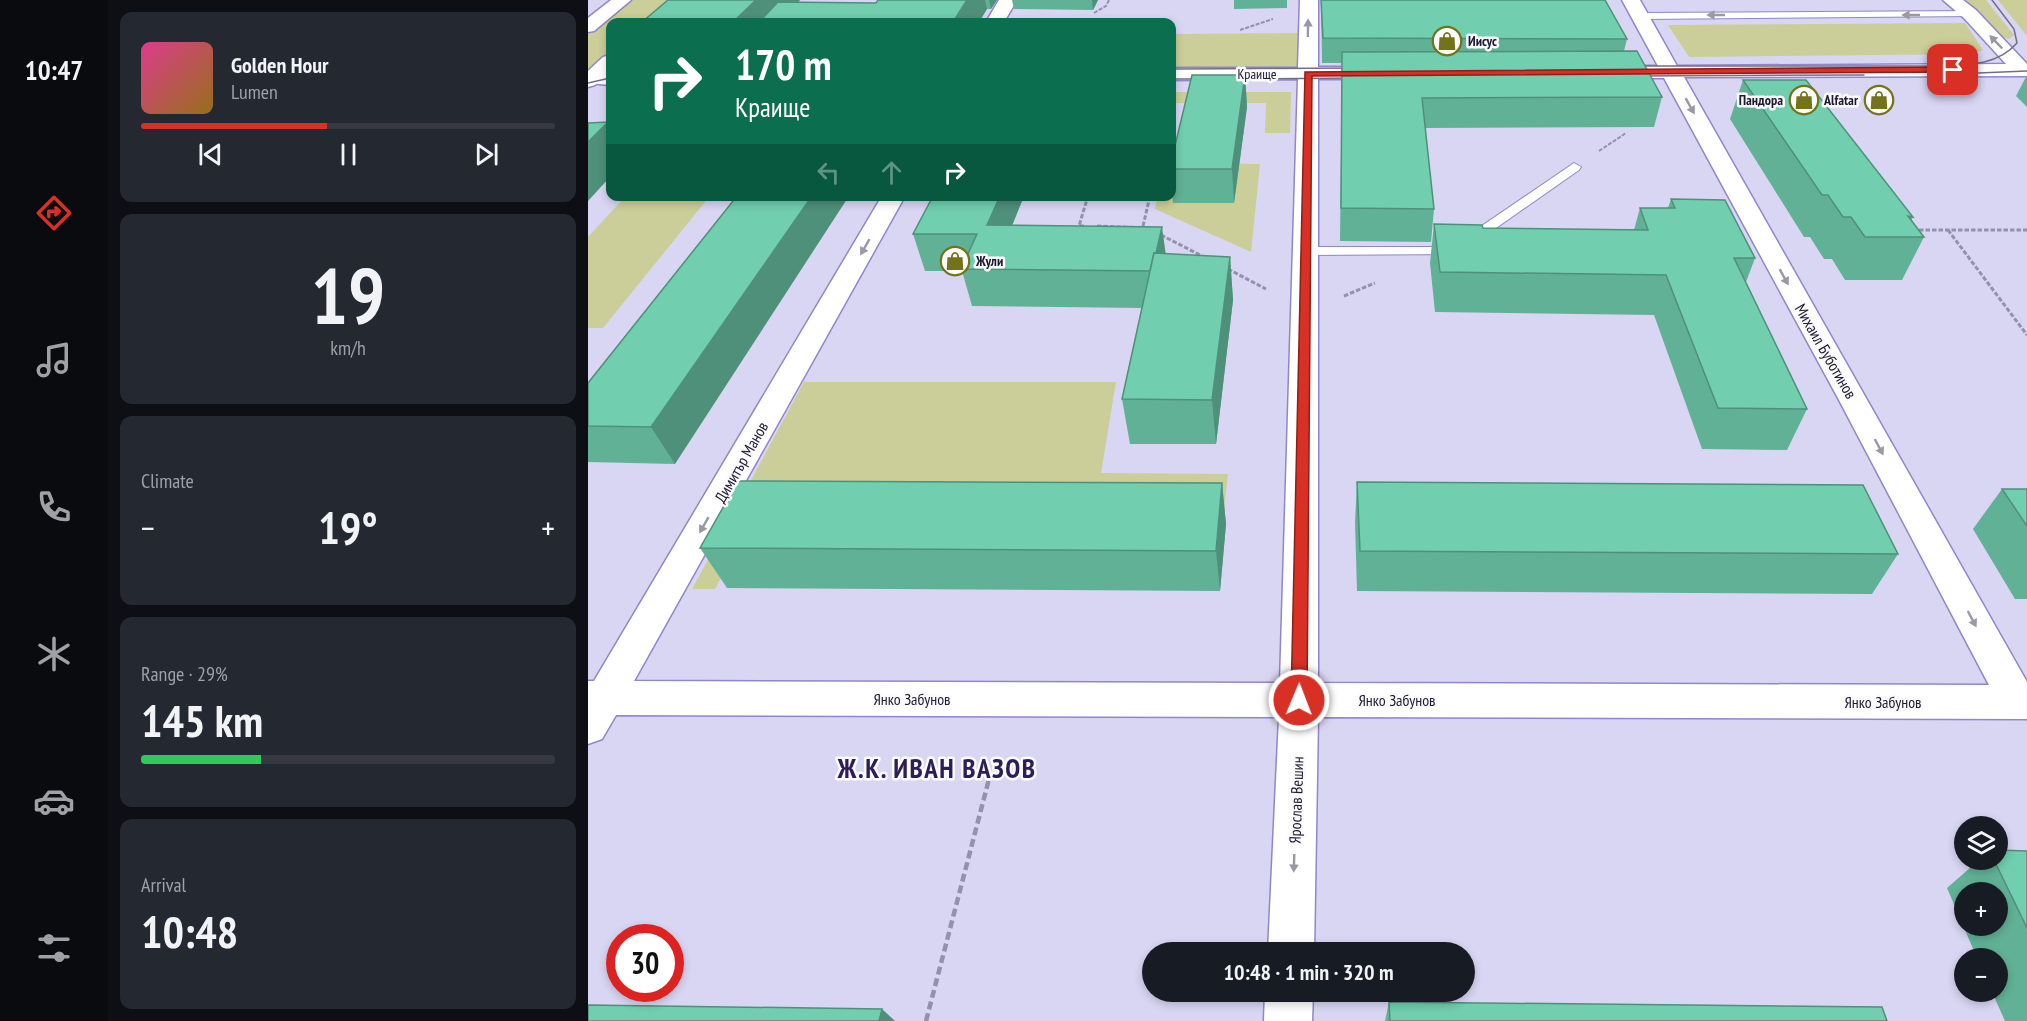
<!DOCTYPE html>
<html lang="en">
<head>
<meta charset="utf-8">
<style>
  body { margin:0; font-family:"PT Sans Narrow",sans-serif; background:#242831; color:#f1f3f6; height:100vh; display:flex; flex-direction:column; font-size:22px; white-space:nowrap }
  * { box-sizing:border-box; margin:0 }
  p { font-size:20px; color:#9ea1a6 }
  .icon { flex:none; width:33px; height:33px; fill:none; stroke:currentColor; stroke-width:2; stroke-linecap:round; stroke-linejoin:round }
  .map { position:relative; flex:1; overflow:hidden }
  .drawer { display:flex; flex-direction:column; gap:12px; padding:12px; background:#0d0f14; width:480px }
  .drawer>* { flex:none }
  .guide { position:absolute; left:18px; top:18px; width:570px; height:183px; border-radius:12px; box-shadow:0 3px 9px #0003; background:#0b6e4f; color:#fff; overflow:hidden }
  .controls { position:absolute; left:1366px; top:816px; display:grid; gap:12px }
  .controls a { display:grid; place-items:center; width:54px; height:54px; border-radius:50%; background:#171b24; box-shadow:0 3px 9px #0003; font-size:30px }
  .speed { position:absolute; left:18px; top:924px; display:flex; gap:12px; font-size:30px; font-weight:700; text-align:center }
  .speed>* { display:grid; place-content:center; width:78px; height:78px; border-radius:50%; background:#171b24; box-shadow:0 3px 9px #0003; line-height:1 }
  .speed .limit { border:9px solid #d22; background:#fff; color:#111 }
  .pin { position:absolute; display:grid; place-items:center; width:51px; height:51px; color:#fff; margin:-26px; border-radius:12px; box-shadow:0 3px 9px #0006 }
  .me { position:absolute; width:66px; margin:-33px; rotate:1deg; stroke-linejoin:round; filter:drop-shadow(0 0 4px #0008) }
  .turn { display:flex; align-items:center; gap:21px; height:126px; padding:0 30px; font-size:27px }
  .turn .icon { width:78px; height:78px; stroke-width:2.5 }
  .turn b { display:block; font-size:42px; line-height:51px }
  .lanes { display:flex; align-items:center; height:57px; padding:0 30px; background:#0003; justify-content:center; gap:30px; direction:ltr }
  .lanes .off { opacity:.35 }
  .big { font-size:45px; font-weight:800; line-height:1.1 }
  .drawer .card { flex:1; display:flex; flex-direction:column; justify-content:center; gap:9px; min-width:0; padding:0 21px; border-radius:12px; background:#242831 }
  .drawer .dial { align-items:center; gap:0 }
  .dial b { font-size:78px; line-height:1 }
  .song { display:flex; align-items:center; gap:18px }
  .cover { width:72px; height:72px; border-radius:9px; background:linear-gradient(135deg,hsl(330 70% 55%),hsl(40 70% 35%)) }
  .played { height:6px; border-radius:3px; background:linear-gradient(90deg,#d93025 45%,#363941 45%) }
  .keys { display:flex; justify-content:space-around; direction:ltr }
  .heat { display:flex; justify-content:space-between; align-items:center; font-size:33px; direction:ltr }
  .charge { height:9px; border-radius:4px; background:linear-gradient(90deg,#34c759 29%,#363941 0) }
  .trip { position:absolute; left:554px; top:942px; width:333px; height:60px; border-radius:30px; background:#171b24; box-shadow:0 3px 9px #0003; font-weight:800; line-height:60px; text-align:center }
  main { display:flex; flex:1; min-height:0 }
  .menu { display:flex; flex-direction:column; width:108px; justify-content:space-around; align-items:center; background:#090b0e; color:#9ea1a6 }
  .menu .icon { width:42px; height:42px }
  .menu .active { color:#d93025 }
  .menu b { font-size:27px; color:#f1f3f6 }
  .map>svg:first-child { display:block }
</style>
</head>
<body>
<main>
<nav class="menu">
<b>10:47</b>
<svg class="icon active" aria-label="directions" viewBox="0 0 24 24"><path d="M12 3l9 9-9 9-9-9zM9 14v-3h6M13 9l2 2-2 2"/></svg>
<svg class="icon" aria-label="music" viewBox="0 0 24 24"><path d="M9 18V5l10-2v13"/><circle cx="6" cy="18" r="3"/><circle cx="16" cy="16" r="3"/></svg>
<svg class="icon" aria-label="phone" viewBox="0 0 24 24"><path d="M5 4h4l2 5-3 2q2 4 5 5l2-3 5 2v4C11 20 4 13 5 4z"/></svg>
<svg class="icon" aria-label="climate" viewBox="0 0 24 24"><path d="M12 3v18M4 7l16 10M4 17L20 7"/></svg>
<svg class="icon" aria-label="car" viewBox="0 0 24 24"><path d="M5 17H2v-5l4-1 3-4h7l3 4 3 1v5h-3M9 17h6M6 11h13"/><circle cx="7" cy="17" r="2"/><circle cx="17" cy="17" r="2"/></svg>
<svg class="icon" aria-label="filters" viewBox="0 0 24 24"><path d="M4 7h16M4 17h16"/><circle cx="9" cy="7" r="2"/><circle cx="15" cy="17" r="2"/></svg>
</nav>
<section class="drawer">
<div class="card">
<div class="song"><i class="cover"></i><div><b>Golden Hour</b><p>Lumen</p></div></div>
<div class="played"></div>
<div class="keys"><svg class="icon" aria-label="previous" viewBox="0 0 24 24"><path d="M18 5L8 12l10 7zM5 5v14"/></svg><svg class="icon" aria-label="pause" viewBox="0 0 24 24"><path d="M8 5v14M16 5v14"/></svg><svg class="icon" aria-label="next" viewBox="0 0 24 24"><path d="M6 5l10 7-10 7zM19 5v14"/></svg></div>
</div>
<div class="card dial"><b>19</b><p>km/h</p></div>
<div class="card"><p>Climate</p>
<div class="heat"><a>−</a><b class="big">19°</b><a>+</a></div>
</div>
<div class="card"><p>Range · 29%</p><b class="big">145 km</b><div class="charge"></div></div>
<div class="card"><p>Arrival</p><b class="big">10:48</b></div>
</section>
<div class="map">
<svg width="1439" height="1021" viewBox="0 0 1439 1021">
  <rect width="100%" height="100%" fill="#d9d6f3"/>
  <g fill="#cbce98">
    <polygon points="43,0 84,0 57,22 22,22 22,51 0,70 0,34"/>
    <polygon points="1369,0 1398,0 1426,35 1421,39 1408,35"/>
    <polygon points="1410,0 1439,0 1439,36"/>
    <polygon points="1377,23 1395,50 1385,54 1101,57 1080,25"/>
    <polygon points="720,33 720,68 584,69 584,34"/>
    <polygon points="584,92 703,92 702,133 677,133 678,103 584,103"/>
    <polygon points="584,163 672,164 663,252 567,209 569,197 584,196"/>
    <polygon points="37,197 121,197 15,328 0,328 0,237"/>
    <polygon points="216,382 528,382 513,473 640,474 636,510 172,506 127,589 104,589"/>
  </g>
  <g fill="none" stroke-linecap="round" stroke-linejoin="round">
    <g stroke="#9086cb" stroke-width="2">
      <g id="service">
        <polygon points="1382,11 1387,14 1386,16 1052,19 1047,16 1052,13"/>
        <polygon points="986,163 993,167 991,170 871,254 717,255 710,251 717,247 863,247"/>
      </g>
    </g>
    <g stroke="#9086cb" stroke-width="3">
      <g id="minor">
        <polygon points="411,0 429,0 416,22 398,22"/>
        <polygon points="712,0 730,0 730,67 798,67 805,69 808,73 805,77 798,79 730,79 730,683 1401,685 1251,400 1076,78 1015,78 1008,76 1005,72 1008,68 1015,66 1070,66 1034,0 1052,0 1089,66 1418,64 1376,18 1355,0 1375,0 1388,10 1439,64 1439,76 1096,77 1439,682 1439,719 730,717 726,952 680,952 691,717 28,715 14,739 0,744 0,681 6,681 294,196 317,196 46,681 692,683 710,79 584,80 584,68 710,68"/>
        <polygon points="0,73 22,73 22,85 0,83"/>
        <polygon points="677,992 725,992 724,1021 676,1021"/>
      </g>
    </g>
    <g stroke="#9086cb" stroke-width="3">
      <g id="tertiary">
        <polygon points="23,0 43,0 6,31 0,32 0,18"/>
        <polygon points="22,55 22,71 7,85 0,87 0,71 15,57"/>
      </g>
    </g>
    <g stroke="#9490ad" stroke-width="2" stroke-dasharray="4 1.5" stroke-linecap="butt">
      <polyline points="506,13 518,6 521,0"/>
      <polyline points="652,30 685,19"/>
      <polyline points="1011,151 1038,133"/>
    </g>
    <g stroke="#9490ad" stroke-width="3" stroke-dasharray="4.5 2" stroke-linecap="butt">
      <polyline points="496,226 491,226 500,196"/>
      <polyline points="509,226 558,228"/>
      <polyline points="555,226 562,196"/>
      <polyline points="1331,230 1439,230"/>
      <polyline points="1360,230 1439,335"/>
      <polyline points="573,235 614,256"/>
      <polyline points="640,269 678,289"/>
      <polyline points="756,296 787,283"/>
    </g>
    <polyline stroke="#9490ad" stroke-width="4.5" stroke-dasharray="8 4" stroke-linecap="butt" points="338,1021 401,779"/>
    <use href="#service" fill="#fff" fill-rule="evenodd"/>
    <use href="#minor" fill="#fff" fill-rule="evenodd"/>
    <use href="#tertiary" fill="#fff" fill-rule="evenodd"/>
    <g stroke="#726e8a" stroke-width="1.5">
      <path d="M 1040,66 L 1353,66 C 1381,65 1410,65 1429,43 L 1426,29 L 1404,0"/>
      <polyline points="584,69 770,68"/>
      <polyline points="1366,74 1439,71"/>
      <polyline points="1045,76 1276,75"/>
      <polyline points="584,79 619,79"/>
      <polyline points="640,79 769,78"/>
      <polyline points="0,83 22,78"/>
    </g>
  </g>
  <g fill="#61b196" fill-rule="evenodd">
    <polygon points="212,0 210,3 288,3 290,0 409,0 403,9 399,9 391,22 54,22"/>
    <polygon points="424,0 510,0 505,10 426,9"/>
    <polygon points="646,0 699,0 699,8 646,9"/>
    <polygon points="733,0 1039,39 1036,51 1074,97 1066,127 837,128 846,209 843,242 752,241 754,63 734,63"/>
    <polygon points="657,75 659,107 646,203 585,203 584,192 584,158"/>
    <polygon points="1439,75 1439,107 1428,96"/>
    <polygon points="1155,80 1325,217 1323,221 1336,237 1314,280 1257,280 1244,259 1236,259 1222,237 1216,237 1142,119"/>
    <polygon points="149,196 87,464 0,462 0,383"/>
    <polygon points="345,196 436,196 424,226 578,254 642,257 645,300 628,444 542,444 534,399 554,308 384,306 374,271 337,271 325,234"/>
    <polygon points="1083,199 1167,258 1158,282 1219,409 1199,450 1114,449 1066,315 847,312 842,263 846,224 895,228 1046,230 1052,208 1080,208"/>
    <polygon points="769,482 1310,554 1284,594 769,591 767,522"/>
    <polygon points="634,483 638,524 632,591 139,588 112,548"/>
    <polygon points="1414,489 1439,489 1439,599 1427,599 1385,529"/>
    <path d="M 1439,851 L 1439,1021 L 1417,1021 L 1404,992 L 1410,992 L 1410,958 L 1389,958 L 1359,888 L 1391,860 L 1410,860 ZM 1377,892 L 1410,892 L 1410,926 L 1377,926 Z"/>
    <polygon points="801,1002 802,1021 797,1021"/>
  </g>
  <g fill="#4f907a">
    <polygon points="168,0 212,0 191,22 145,22"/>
    <polygon points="379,0 397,0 399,9 391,22 365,22"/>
    <polygon points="401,0 409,0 403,9"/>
    <polygon points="504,0 510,0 505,10"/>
    <polygon points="657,75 659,107 646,203 644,169"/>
    <polygon points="20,122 22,126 22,177 0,201 0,142"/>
    <polygon points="224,196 261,196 87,464 63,427"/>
    <polygon points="412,196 436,196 409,262 399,225"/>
    <polygon points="574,227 579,263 564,271"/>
    <polygon points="642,257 645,300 628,444 624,400"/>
    <polygon points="634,483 638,524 632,591 628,551"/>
    <polygon points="294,1009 307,1021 291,1021"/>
  </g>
  <g fill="#71ceaf" stroke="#4f907a" stroke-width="1.5">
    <polygon points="80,0 168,0 145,22 54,22"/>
    <polygon points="290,0 379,0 365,22 171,22 190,2 288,3"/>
    <polygon points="733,0 1017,0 1039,39 735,38"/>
    <polygon points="1049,51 1074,97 834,98 846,209 753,208 754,52"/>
    <polygon points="604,75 657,75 644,169 584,169 584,158"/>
    <polygon points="1155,80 1218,80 1325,217 1320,216 1336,237 1277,237 1263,217 1255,217 1240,195 1234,195"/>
    <polygon points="20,122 0,142 0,123"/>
    <polygon points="149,196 224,196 63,427 0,426 0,383"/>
    <polygon points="345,196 412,196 399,225 574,227 568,253 566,253 562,271 373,269 389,234 325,234"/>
    <polygon points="1083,199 1137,200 1167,258 1146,258 1219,409 1130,408 1078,275 852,272 846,224 894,225 895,228 1060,230 1052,208 1087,208"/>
    <polygon points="566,253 642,257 624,400 534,399"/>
    <polygon points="150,481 634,483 628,551 112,548"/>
    <polygon points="769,482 1275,485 1310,554 772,551"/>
    <polygon points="1414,489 1439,489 1439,526"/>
    <polygon points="1410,850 1439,851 1439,928 1406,860 1410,860"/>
    <polygon points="801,1002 1294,1007 1299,1021 802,1021"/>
    <polygon points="0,1005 294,1009 291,1021 0,1021"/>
  </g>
  <defs><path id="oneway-solid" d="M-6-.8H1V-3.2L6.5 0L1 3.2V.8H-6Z" transform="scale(1.5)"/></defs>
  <g fill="#9a98a4">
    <use href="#oneway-solid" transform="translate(1128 15) rotate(180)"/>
    <use href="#oneway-solid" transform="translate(1323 15) rotate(180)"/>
    <use href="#oneway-solid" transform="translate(720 28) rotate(-89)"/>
    <use href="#oneway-solid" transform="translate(1408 42) rotate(-134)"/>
    <use href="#oneway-solid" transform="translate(1102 106) rotate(61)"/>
    <use href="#oneway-solid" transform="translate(277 247) rotate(120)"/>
    <use href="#oneway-solid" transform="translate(1196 277) rotate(61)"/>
    <use href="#oneway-solid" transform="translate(1291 447) rotate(62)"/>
    <use href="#oneway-solid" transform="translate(116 525) rotate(120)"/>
    <use href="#oneway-solid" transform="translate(1384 619) rotate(62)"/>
    <use href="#oneway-solid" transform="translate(706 863) rotate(92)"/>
  </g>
  <polygon fill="#d93025" stroke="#8d1f18" stroke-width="1.5" points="1365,67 1368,68 1368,72 724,76 719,700 717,705 711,707 705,705 703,700 717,72"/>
  <defs>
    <g id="shop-ring" transform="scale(1.5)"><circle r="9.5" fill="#fbfbfb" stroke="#737319" stroke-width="1.5"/><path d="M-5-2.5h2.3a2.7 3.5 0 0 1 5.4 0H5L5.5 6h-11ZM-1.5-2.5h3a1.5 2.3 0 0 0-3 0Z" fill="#737319"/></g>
  </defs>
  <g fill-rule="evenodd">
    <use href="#shop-ring" x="859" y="41"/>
    <use href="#shop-ring" x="1216" y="100"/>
    <use href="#shop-ring" x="1291" y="100"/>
    <use href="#shop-ring" x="367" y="261"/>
  </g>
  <g text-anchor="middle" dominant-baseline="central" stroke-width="5" stroke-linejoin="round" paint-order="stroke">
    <g font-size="14" font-weight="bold" fill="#1e1934" stroke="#fbfbfb" text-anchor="start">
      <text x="880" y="41">Иисус</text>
      <text x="1195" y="100" text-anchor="end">Пандора</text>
      <text x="1270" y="100" text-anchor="end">Alfatar</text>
      <text x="388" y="261">Жули</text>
    </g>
    <g font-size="14" fill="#1e1934" stroke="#fbfbfb">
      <text x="669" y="74">Краище</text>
    </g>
    <g font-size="16" fill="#1e1934" stroke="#fbfbfb">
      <text transform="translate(1238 351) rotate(60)">Михаил Буботинов</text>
      <text transform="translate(153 462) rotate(-60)">Димитър Манов</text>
      <text x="324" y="699">Янко Забунов</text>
      <text x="809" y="700">Янко Забунов</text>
      <text x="1295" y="702">Янко Забунов</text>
      <text transform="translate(708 800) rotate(-88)">Ярослав Вешин</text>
    </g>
    <g font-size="27" font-weight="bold" letter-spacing="1.5" fill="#2d1e59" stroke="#fbfbfb">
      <text x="349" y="768">Ж.К. ИВАН ВАЗОВ</text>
    </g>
  </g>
</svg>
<div class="controls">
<a><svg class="icon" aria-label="layers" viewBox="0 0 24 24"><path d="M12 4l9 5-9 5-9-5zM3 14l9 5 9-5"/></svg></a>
<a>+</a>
<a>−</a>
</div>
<div class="speed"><div class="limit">30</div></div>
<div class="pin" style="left:1365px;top:70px;background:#d93025"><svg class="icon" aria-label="arrive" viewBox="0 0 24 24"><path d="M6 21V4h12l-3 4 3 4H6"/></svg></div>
<svg class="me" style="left:711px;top:700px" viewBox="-20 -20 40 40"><circle r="17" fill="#d93025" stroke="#fff" stroke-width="3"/><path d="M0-11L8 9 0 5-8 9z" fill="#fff"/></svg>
<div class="trip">10:48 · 1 min · 320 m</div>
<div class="guide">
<div class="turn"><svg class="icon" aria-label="right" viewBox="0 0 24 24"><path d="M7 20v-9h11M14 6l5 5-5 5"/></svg><div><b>170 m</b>Краище</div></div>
<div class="lanes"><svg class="icon off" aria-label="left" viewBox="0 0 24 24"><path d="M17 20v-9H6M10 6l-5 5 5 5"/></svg><svg class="icon off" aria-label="ahead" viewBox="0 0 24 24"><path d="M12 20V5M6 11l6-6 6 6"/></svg><svg class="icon" aria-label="right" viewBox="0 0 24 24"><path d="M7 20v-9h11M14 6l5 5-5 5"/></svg></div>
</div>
</div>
</main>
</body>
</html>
